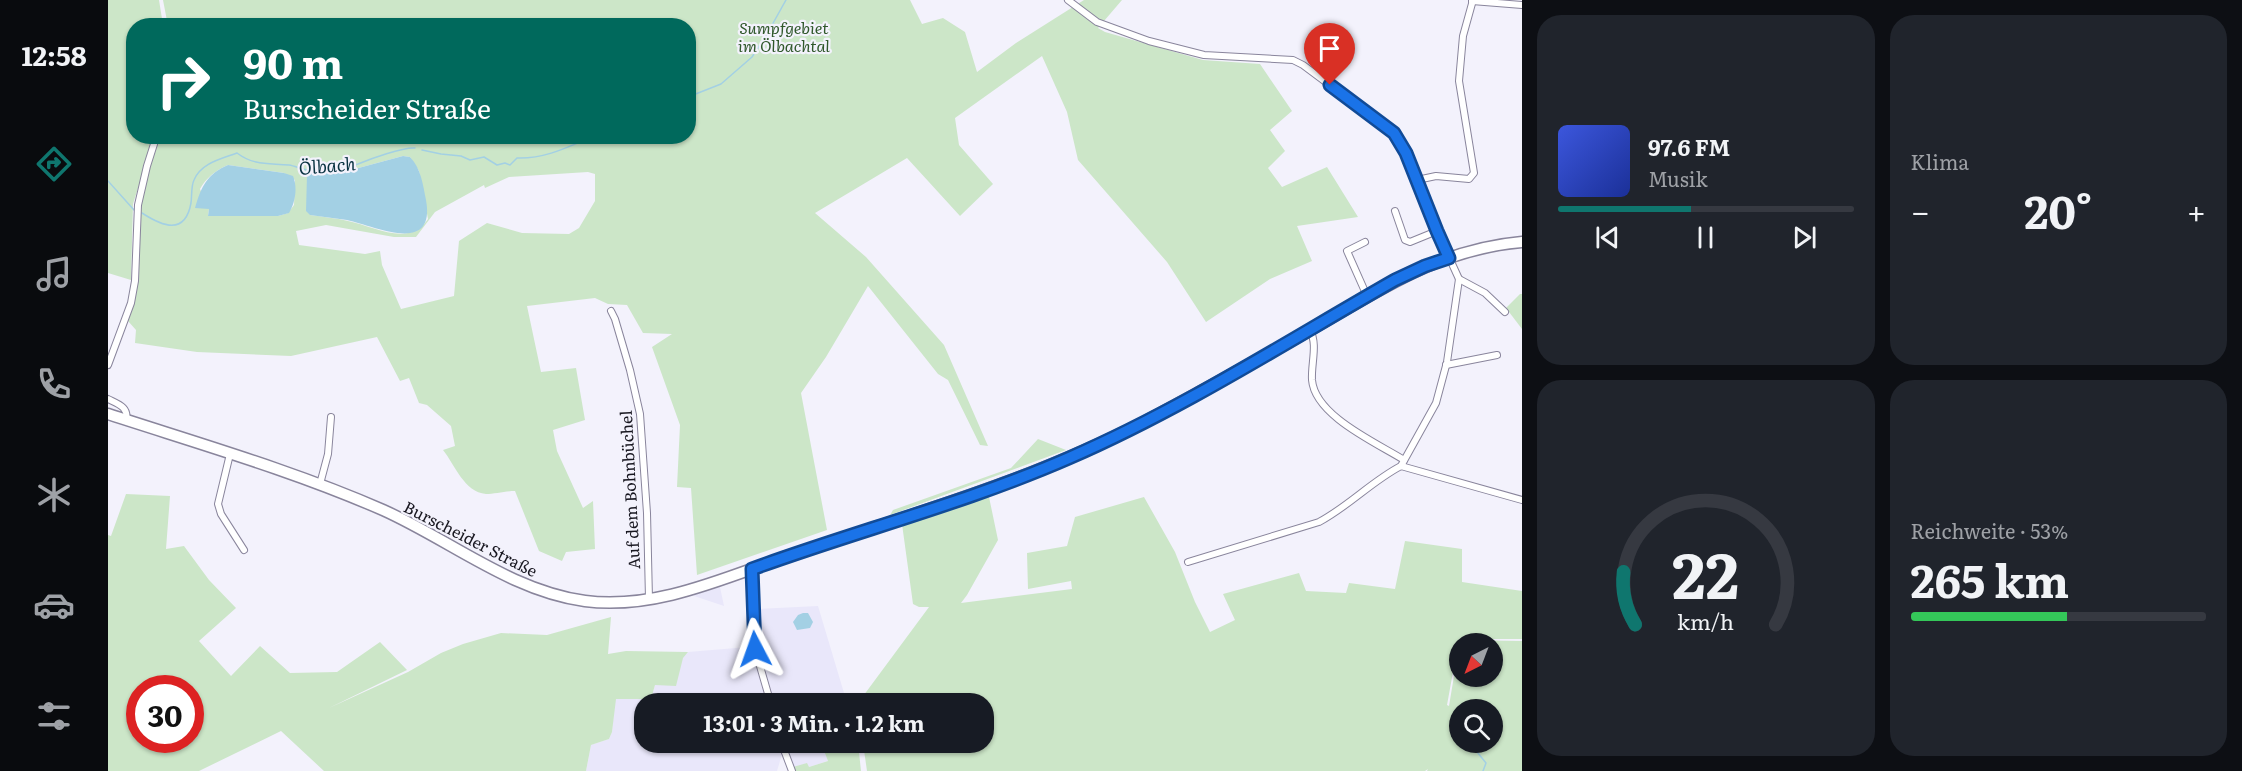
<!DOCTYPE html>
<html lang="de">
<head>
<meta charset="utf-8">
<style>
  body { margin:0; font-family:Literata,serif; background:#20242c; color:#f1f3f6; height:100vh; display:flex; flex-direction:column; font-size:22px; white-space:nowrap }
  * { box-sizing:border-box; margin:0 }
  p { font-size:20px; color:#9ea1a6 }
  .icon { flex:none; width:33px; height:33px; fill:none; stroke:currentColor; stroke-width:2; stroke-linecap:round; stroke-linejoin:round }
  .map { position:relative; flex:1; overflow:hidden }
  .panel { display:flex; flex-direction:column; gap:15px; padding:15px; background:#0d0f14; width:720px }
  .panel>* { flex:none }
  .hud { position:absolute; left:18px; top:18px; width:570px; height:126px; border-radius:24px; box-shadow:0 2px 4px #0004; background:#00695c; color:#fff; overflow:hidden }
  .needle { width:39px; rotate:222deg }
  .tools { position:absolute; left:1341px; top:633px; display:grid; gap:12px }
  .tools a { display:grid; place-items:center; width:54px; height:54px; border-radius:50%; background:#171b24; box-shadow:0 2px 4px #0004; font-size:30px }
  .speed { position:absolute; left:18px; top:675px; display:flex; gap:12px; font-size:30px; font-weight:700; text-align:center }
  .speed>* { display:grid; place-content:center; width:78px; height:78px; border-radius:50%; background:#171b24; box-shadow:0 2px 4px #0004; line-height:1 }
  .speed .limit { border:9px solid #d22; background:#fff; color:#111 }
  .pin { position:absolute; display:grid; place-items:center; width:51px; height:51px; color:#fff; margin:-62px -26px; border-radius:50% 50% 50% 0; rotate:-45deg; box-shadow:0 0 6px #0007 }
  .pin .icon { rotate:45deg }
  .me { position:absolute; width:66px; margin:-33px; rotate:356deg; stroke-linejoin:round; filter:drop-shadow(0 0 4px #0008) }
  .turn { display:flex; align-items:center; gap:21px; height:126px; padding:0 18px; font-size:27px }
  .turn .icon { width:78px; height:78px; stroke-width:2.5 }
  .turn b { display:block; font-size:42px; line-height:51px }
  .big { font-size:45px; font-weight:700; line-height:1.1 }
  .panel .card { flex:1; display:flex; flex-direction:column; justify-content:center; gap:9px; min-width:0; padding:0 21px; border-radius:24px; background:#20242c }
  .panel .dial { align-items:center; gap:0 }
  .dial svg { height:156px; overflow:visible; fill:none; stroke:#363941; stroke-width:7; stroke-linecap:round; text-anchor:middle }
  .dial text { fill:#f1f3f6; stroke:none }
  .song { display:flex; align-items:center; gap:18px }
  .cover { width:72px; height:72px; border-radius:9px; background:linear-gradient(135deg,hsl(230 70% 55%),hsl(230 70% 35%)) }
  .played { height:6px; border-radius:3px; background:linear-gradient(90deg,#0f766e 45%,#363941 45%) }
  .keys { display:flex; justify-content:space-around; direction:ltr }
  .heat { display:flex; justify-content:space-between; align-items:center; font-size:33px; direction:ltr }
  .charge { height:9px; border-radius:4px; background:linear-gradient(90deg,#34c759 53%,#363941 0) }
  .panel .tiles { flex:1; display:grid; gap:15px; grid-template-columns:repeat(2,1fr) }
  .trip { position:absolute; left:526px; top:693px; width:360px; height:60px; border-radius:24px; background:#171b24; box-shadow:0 2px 4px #0004; font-weight:700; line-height:60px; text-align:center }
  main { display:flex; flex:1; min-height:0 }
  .dock { display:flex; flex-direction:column; width:108px; justify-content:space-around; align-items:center; background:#090b0e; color:#9ea1a6 }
  .dock .icon { width:42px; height:42px }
  .dock .current { color:#0f766e }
  .dock b { font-size:27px; color:#f1f3f6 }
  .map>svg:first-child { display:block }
</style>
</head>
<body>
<main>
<nav class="dock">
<b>12:58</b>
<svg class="icon current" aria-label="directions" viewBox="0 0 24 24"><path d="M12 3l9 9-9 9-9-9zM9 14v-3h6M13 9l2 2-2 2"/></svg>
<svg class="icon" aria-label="music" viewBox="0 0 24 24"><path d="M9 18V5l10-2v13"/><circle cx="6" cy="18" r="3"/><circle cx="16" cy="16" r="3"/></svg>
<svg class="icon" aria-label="phone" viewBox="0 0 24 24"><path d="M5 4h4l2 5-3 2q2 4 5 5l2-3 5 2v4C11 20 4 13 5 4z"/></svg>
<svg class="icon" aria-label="climate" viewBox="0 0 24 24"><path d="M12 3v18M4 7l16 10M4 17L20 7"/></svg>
<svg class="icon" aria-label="car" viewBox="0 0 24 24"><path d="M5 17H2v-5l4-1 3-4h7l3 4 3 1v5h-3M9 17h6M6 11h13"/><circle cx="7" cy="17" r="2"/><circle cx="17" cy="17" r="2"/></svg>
<svg class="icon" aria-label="filters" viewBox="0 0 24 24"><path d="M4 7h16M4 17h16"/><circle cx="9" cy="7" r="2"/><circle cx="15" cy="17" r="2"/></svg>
</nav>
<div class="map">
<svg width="1414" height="771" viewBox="0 0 1414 771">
  <rect width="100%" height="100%" fill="#f3f2fc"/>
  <g fill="#e9e7fa">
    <polygon points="612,587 616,606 586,596 586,595"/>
    <polygon points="710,606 739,703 537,704 537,742 713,743 720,761 701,767 685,767 674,754 669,771 478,771 483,745 501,739 504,732 507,699 543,699 547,685 580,652 640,647 648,635 650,609"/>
  </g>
  <g fill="#cce6c8" fill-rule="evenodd">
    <polygon points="0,0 51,0 55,25 26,26 26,136 46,137 25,204 23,280 0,273"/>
    <path d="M 55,0 L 802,0 L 814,24 L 835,18 L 857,32 L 869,72 L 908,43 L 976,0 L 1014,0 L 990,28 L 997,32 L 1095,60 L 1152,64 L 1184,111 L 1162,130 L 1177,151 L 1160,168 L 1174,187 L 1219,167 L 1250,217 L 1189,226 L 1204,261 L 1162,279 L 1098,322 L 1059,262 L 970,160 L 959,112 L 934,56 L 847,118 L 851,145 L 885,184 L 852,216 L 799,158 L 707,213 L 758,257 L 836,345 L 880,446 L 872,445 L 840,380 L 830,374 L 760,286 L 718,357 L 693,393 L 719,530 L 589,575 L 583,488 L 569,487 L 572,425 L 544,347 L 564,334 L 535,333 L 519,305 L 500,304 L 487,298 L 419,306 L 433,372 L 468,368 L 477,420 L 445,430 L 449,451 L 475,508 L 485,501 L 487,549 L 458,552 L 454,561 L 431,551 L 407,491 C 398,491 386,494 378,494 C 356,492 347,465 335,450 L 347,446 L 343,426 L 319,405 L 311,403 L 301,378 L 292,381 L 269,337 L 183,356 L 89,352 L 27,343 L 28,330 L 20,321 L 30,282 L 30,212 L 48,142 L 69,136 L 580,136 L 580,26 L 60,26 ZM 295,156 L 302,157 L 311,171 L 320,219 C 301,248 266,226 240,221 C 228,218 215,217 202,215 L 205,172 L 232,173 ZM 120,165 L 176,173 L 187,180 L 186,205 L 180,213 L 170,216 L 100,216 L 101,209 L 92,189 C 98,178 108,170 120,165 ZM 480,172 L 487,174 L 487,201 L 471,228 L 461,234 L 414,233 L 379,223 L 351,241 L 346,296 L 293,309 L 274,265 L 272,251 L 257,254 L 191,245 L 188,231 L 218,225 L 286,237 L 308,237 L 327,212 L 376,185 L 377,188 L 401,177 Z"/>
    <polygon points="1412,294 1414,294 1414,329 1398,308"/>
    <polygon points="930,439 958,450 782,515 785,510 903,468"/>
    <path d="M 18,494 L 62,496 L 58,549 L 76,546 L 101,580 L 128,608 L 91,641 L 123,676 L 152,646 L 182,673 L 229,672 L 272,642 L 299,670 L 221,708 L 300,672 L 333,653 L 355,644 L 393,633 L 439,635 L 503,617 L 500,654 L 518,651 L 580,652 L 575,658 L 568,686 L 547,685 L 543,699 L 508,699 L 504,732 L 501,739 L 483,745 L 478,771 L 216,771 L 173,731 L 91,771 L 0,771 L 0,535 L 3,536 ZM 82,688 L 82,740 L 32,740 L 32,688 Z"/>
    <path d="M 881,497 L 890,540 L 859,595 L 853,603 L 964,589 L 963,581 L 920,589 L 919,553 L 959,546 L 967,517 L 1036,497 L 1067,552 L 1087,602 L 1102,632 L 1127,620 L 1115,594 L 1191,573 L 1198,591 L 1238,593 L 1241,583 L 1287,589 L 1297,541 L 1354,549 L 1354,582 L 1414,591 L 1414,639 L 1351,639 L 1339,705 L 1341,706 L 1352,640 L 1414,641 L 1414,771 L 1319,771 L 1320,769 L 1317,771 L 759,771 L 755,743 L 876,742 L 876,704 L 750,703 L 821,607 L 811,607 L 805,604 L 794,524 ZM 1352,644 L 1384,644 L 1384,676 L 1352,676 ZM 1352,710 L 1384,710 L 1384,742 L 1352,742 Z"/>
    <polygon points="713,743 750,743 753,771 687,771 685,767 699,763 701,767 720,761"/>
  </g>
  <g fill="#a3d0e4">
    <path d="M 295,156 L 302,157 C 313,168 315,185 318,200 C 328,256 267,226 239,220 C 227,218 214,217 202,215 L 198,211 L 199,175 L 205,172 L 232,173 Z"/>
    <path d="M 120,165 L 176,173 L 185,176 C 190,188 187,203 181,213 L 170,216 L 100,216 L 101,209 L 87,208 C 93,187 99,174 120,165 Z"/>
    <polygon points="695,613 700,613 705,622 702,628 689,630 685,622 690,615"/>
  </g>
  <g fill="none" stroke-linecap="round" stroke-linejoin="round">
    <g stroke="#a3d0e4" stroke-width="1.5">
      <polyline points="580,97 613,84 644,57 659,34 678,0"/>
      <path d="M 314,150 L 333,154 L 353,156 L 362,160 L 376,157 L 389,165 L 397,163 L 402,165 L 409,158 C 437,159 460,147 486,136"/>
      <polyline points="0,181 26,210"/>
      <path d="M 34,213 C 54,226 77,236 83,203 C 84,196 83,186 86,180 C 93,163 113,159 129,153 C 146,166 161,163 181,165 C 187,166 193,169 199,170 C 213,172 236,169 250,164 C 262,159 295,147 307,148"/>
      <polyline points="1361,742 1378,763 1375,771"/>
    </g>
    <g stroke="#89859c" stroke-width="8">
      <g id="minor">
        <polyline points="960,0 989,22 1041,41 1096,55 1185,60 1195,65 1286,133 1298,153 1329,231 1351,279 1339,362 1328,403 1293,466"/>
        <polyline points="1364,1 1414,5"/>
        <polyline points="1309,180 1328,176 1361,179 1366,173 1351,81 1355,36 1365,0"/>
        <polyline points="1287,211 1297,240 1302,242 1329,231"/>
        <polyline points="1257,242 1239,251 1259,296"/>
        <polyline points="1351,279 1377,293 1397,312"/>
        <polyline points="503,311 507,319 522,370 532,414 539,513 541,599"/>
        <path d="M 1202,330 C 1210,345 1203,363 1204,380 C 1207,416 1269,443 1296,460"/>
        <polyline points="0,365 23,303 27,281 30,205 39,166 46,144"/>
        <polyline points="1338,365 1389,355"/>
        <path d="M 0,399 C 10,404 21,407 18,420"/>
        <polyline points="122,454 110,504 113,514 136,550"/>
        <polyline points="212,484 220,454 223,417"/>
        <path d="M 1080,562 L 1211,522 C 1241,506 1264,481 1293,466 L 1414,500"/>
        <polyline points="643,569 647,649 663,704"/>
        <polyline points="673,742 684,771"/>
      </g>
    </g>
    <g stroke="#89859c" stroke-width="13">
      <path id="primary" d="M 0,414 C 92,444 186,471 275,510 C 342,540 403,591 477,601 C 546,610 614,579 677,557 C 798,516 922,481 1036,422 C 1092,392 1148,361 1204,329 C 1273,289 1332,249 1414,242"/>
    </g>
    <use href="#minor" stroke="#fff" stroke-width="6"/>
    <use href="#primary" stroke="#fff" stroke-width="10"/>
  </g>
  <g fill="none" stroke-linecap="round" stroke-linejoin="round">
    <g stroke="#114b97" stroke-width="15">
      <path id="route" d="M 647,649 L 644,569 C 748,531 858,503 961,458 C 1074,409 1180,341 1287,280 L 1317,266 L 1341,258 L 1329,231 L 1298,153 L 1286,133 L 1222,85"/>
    </g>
    <use href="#route" stroke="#1a73e8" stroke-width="10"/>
  </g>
  <g text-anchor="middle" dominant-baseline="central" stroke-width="4.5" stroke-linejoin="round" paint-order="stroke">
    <g font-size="16" font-style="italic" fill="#30582b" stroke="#f3f2fc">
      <text x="676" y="27">Sumpfgebiet<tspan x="676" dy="18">im Ölbachtal</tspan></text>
    </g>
    <g font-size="16" fill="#181720" stroke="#f3f2fc">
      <text transform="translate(521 490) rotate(-93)">Auf dem Bohnbüchel</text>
      <text transform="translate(363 538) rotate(27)">Burscheider Straße</text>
    </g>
    <g font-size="18" font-style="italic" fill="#0a3342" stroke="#f3f2fc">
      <text transform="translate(219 165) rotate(-5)">Ölbach</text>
    </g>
  </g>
</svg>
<div class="tools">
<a><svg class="needle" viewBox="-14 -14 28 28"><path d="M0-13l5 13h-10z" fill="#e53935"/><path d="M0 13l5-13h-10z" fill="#9ea1a6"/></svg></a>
<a><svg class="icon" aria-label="search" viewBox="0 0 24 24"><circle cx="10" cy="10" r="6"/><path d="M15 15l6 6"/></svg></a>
</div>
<div class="speed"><div class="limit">30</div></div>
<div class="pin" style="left:1222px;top:85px;background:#d93025"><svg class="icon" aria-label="arrive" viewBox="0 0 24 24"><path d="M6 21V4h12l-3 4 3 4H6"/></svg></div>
<svg class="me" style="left:647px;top:649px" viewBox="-20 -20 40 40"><path d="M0-17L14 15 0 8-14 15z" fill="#1a73e8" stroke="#fff" stroke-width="4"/></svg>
<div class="trip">13:01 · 3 Min. · 1.2 km</div>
<div class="hud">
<div class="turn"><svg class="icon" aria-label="right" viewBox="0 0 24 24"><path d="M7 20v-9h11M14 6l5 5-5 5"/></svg><div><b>90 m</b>Burscheider Straße</div></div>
</div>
</div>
<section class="panel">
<div class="tiles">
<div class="card">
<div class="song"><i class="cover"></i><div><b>97.6 FM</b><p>Musik</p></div></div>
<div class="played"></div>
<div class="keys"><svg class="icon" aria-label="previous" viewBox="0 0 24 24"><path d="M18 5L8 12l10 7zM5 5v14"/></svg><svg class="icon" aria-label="pause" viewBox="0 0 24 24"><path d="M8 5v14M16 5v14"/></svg><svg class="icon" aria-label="next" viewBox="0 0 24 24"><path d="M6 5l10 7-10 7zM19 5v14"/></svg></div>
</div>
<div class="card"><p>Klima</p>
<div class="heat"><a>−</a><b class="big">20°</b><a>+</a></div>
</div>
<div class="card dial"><svg viewBox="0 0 100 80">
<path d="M14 69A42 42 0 1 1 86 69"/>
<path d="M14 69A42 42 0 0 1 8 42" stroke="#0f766e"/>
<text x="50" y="56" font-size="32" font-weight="700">22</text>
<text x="50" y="72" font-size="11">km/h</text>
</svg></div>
<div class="card"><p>Reichweite · 53%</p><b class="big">265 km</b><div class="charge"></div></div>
</div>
</section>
</main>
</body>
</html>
